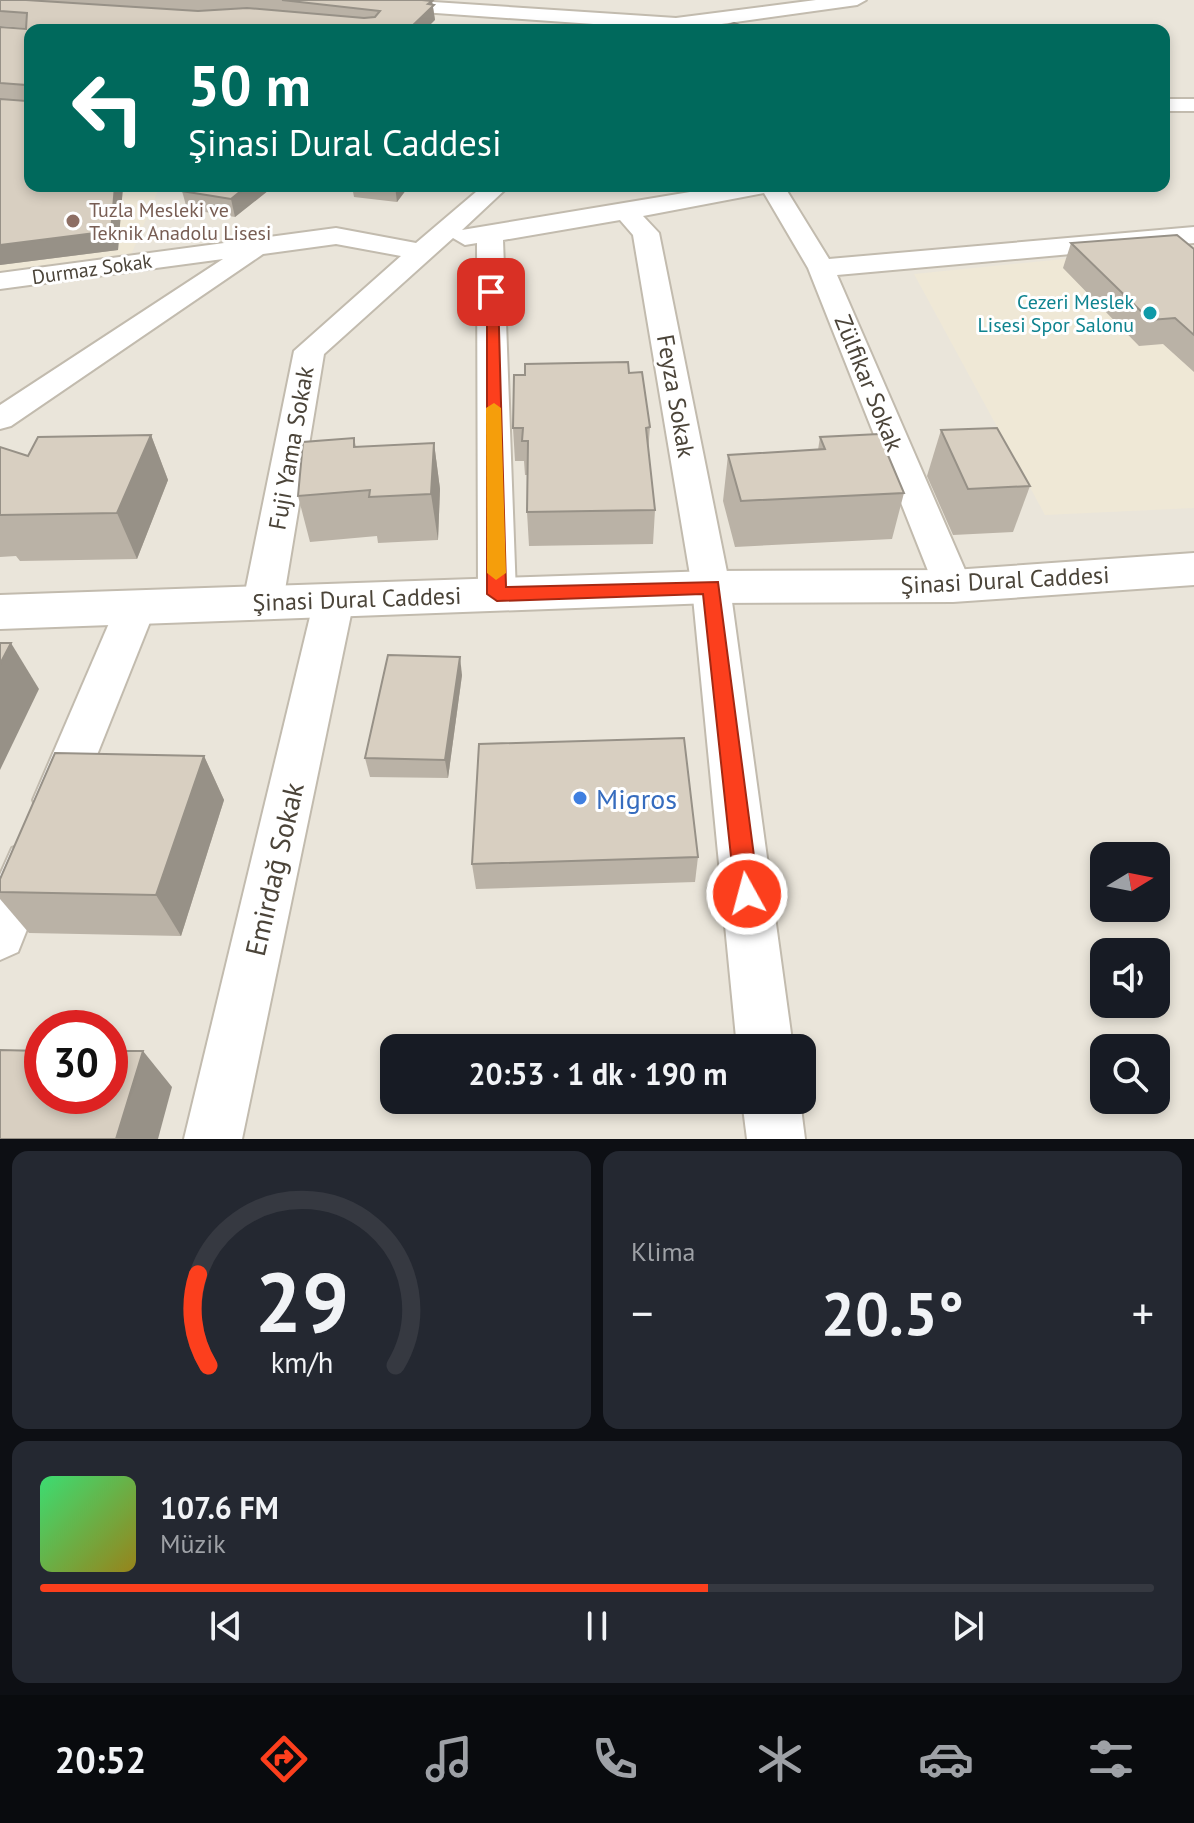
<!DOCTYPE html>
<html lang="tr">
<head>
<meta charset="utf-8">
<style>
  body { margin:0; font-family:"PT Sans",sans-serif; background:#242831; color:#f1f3f6; height:100vh; display:flex; flex-direction:column; font-size:30px; white-space:nowrap }
  * { box-sizing:border-box; margin:0 }
  p { font-size:26px; color:#9ea1a6 }
  .icon { flex:none; width:44px; height:44px; fill:none; stroke:currentColor; stroke-width:2; stroke-linecap:round; stroke-linejoin:round }
  .map { position:relative; height:1139px; overflow:hidden }
  .drawer { display:flex; flex-direction:column; gap:12px; padding:12px; background:#0d0f14; flex:1 }
  .drawer>* { flex:none }
  .hud { position:absolute; left:24px; top:24px; width:1146px; height:168px; border-radius:16px; box-shadow:0 4px 12px #0003; background:#00695c; color:#fff; overflow:hidden }
  .needle { width:52px; rotate:80deg }
  .controls { position:absolute; left:1090px; top:842px; display:grid; gap:16px }
  .controls a { display:grid; place-items:center; width:80px; height:80px; border-radius:16px; background:#171b24; box-shadow:0 4px 12px #0003; font-size:40px }
  .speed { position:absolute; left:24px; top:1010px; display:flex; gap:16px; font-size:40px; font-weight:700; text-align:center }
  .speed>* { display:grid; place-content:center; width:104px; height:104px; border-radius:50%; background:#171b24; box-shadow:0 4px 12px #0003; line-height:1 }
  .speed .limit { border:12px solid #d22; background:#fff; color:#111 }
  .pin { position:absolute; display:grid; place-items:center; width:68px; height:68px; color:#fff; margin:-34px; border-radius:16px; box-shadow:0 4px 12px #0006 }
  .me { position:absolute; width:88px; margin:-44px; rotate:353deg; stroke-linejoin:round; filter:drop-shadow(0 0 6px #0008) }
  .turn { display:flex; align-items:center; gap:28px; height:168px; padding:0 32px; font-size:36px }
  .turn .icon { width:104px; height:104px; stroke-width:2.5 }
  .turn b { display:block; font-size:56px; line-height:68px }
  .big { font-size:60px; font-weight:700; line-height:1.1 }
  .drawer .widget { flex:1; display:flex; flex-direction:column; justify-content:center; gap:12px; min-width:0; padding:0 28px; border-radius:16px; background:#242831 }
  .drawer .dial { align-items:center; gap:0 }
  .dial svg { height:208px; overflow:visible; fill:none; stroke:#363941; stroke-width:7; stroke-linecap:round; text-anchor:middle }
  .dial text { fill:#f1f3f6; stroke:none }
  .song { display:flex; align-items:center; gap:24px }
  .cover { width:96px; height:96px; border-radius:12px; background:linear-gradient(135deg,hsl(140 70% 55%),hsl(50 70% 35%)) }
  .played { height:8px; border-radius:4px; background:linear-gradient(90deg,#fc3f1d 60%,#363941 60%) }
  .keys { display:flex; justify-content:space-around; direction:ltr }
  .heat { display:flex; justify-content:space-between; align-items:center; font-size:44px; direction:ltr }
  .drawer .tiles { flex:1; display:grid; gap:12px; grid-template-columns:1fr 1fr }
  .widget:last-child { grid-column:span 2 }
  .trip { position:absolute; left:380px; top:1034px; width:436px; height:80px; border-radius:16px; background:#171b24; box-shadow:0 4px 12px #0003; font-weight:700; line-height:80px; text-align:center }
  .tabs { display:flex; height:128px; justify-content:space-around; align-items:center; background:#090b0e; color:#9ea1a6 }
  .tabs .icon { width:56px; height:56px }
  .tabs .on { color:#fc3f1d }
  .tabs b { font-size:36px; color:#f1f3f6 }
  .map>svg:first-child { display:block }
</style>
</head>
<body>
<div class="map">
<svg width="1194" height="1139" viewBox="0 0 1194 1139">
  <rect width="100%" height="100%" fill="#f6f3ec"/>
  <path fill="#eae5da" fill-rule="evenodd" d="M 0,0 L 1194,0 L 1194,1139 L 0,1139 ZM 30,30 L 1164,30 L 1164,186 L 30,186 ZM 1104,856 L 1156,856 L 1156,908 L 1104,908 ZM 1104,952 L 1156,952 L 1156,1004 L 1104,1004 ZM 42,1028 L 110,1028 L 110,1096 L 42,1096 ZM 394,1048 L 802,1048 L 802,1100 L 394,1100 ZM 1104,1048 L 1156,1048 L 1156,1100 L 1104,1100 Z"/>
  <g fill="#efe8d6">
    <polygon points="0,150 30,186 160,186 131,255 0,274"/>
    <polygon points="1194,246 1194,508 1045,515 914,274"/>
  </g>
  <g fill="none" stroke-linecap="round" stroke-linejoin="round">
    <g stroke="#c2bbae" stroke-width="4">
      <g id="minor">
        <polygon points="314,0 403,0 676,18 816,0 866,0 857,5 679,30 323,5"/>
        <rect x="1164" y="99" width="30" height="12"/>
        <polygon points="483,186 509,186 462,230 726,186 784,186 829,259 1194,227 1194,243 837,275 972,586 967,596 953,600 939,596 934,586 808,268 764,193 643,216 659,233 730,587 793,1048 737,1048 692,587 633,235 620,220 503,240 516,594 511,604 497,608 483,604 478,594 477,243 465,245 453,238 324,354 283,602 277,612 263,616 249,612 243,602 294,351 401,256 336,244 263,254 11,426 0,429 0,405 223,259 0,289 0,273 336,228 416,243"/>
        <polygon points="334,586 348,590 354,600 242,1139 184,1139 314,600 320,590"/>
        <polygon points="136,593 150,597 156,607 79,800 72,814 56,820 40,814 33,800 116,607 122,597"/>
        <polygon points="29,842 46,848 53,864 18,952 0,960 0,875 12,848"/>
        <polygon points="742,1100 800,1100 805,1139 747,1139"/>
      </g>
    </g>
    <g stroke="#c2bbae" stroke-width="4">
      <polygon id="tertiary" points="1194,553 1194,585 953,602 711,603 0,629 0,595 711,571 953,570"/>
    </g>
    <use href="#minor" fill="#fff" fill-rule="evenodd"/>
    <use href="#tertiary" fill="#fff" fill-rule="evenodd"/>
  </g>
  <g fill="#bab2a6">
    <polygon points="0,0 421,0 432,1 435,20 30,30 30,186 123,186 118,250 0,265 0,27 26,28 0,26"/>
    <polygon points="274,186 235,217 187,209 182,191"/>
    <polygon points="352,186 409,186 397,202 354,197"/>
    <polygon points="1071,243 1194,249 1194,372 1163,344 1139,346 1063,268"/>
    <polygon points="629,373 650,427 648,452 655,510 653,544 529,546 527,512 527,475 525,475 524,461 515,461 513,428"/>
    <polygon points="941,430 1030,486 1013,532 953,535 927,476"/>
    <polygon points="151,435 168,480 137,559 20,561 16,556 0,557 0,447 28,456"/>
    <polygon points="820,437 904,493 892,539 735,547 723,501 728,455 818,450"/>
    <polygon points="354,438 356,447 434,443 440,489 438,540 378,543 377,536 310,542 298,496"/>
    <polygon points="462,675 448,778 370,777 365,758"/>
    <polygon points="204,756 224,800 181,936 29,933 0,899 0,879"/>
    <polygon points="698,857 695,882 476,889 472,864"/>
  </g>
  <g fill="#979187">
    <polygon points="432,1 435,20 425,30 408,30"/>
    <polygon points="115,186 123,186 118,250 0,265 0,245"/>
    <polygon points="247,186 274,186 235,217 231,199"/>
    <polygon points="395,186 409,186 397,202"/>
    <polygon points="151,435 168,480 137,559 117,513"/>
    <polygon points="434,443 440,489 438,540 431,494"/>
    <polygon points="11,643 39,689 0,770 0,664"/>
    <polygon points="460,657 462,675 448,778 445,760"/>
    <polygon points="204,756 224,800 181,936 156,895"/>
    <polygon points="143,1051 172,1087 158,1139 116,1139"/>
  </g>
  <g fill="#d8cfc1" stroke="#979187" stroke-width="2">
    <polygon points="0,0 26,0 198,11 247,8 364,18 375,17 380,11 282,0 422,0 432,1 428,4 434,5 408,30 30,30 30,186 115,186 111,231 0,245 0,99 26,101 26,85 0,83 0,27 26,29 27,13 0,11"/>
    <polygon points="734,23 753,30 712,30"/>
    <polygon points="188,186 247,186 231,199 182,191"/>
    <polygon points="1177,235 1194,249 1194,335 1175,318 1150,320 1071,243"/>
    <polygon points="628,362 629,373 642,372 650,427 646,428 655,510 527,512 528,441 522,441 523,428 513,428 514,375 525,375 525,364"/>
    <polygon points="997,428 1030,486 968,489 941,430"/>
    <polygon points="879,434 904,493 741,501 728,455 825,449 820,437"/>
    <polygon points="151,435 117,513 0,515 0,447 28,456 38,437"/>
    <polygon points="354,438 354,447 434,443 431,494 369,497 370,490 298,496 303,442"/>
    <polygon points="0,643 11,643 0,664"/>
    <polygon points="388,655 460,657 445,760 365,758"/>
    <polygon points="684,738 698,857 472,864 479,744"/>
    <polygon points="55,753 204,756 156,895 0,892 0,879"/>
    <polygon points="0,1050 42,1051 42,1096 110,1096 110,1051 143,1051 116,1139 0,1139"/>
  </g>
  <polygon fill="#fc3f1d" stroke="#a42913" stroke-width="2" points="487,289 498,292 506,587 718,582 759,894 755,902 747,905 739,902 735,894 703,594 497,601 487,594"/>
  <polygon fill="#f59e0b" points="494,403 501,408 506,573 496,580 487,573 486,408"/>
  <circle fill="#8d6e63" stroke="#fff" stroke-width="3" cx="73" cy="221" r="8"/>
  <circle fill="#0f9aa8" stroke="#fff" stroke-width="3" cx="1150" cy="313" r="8"/>
  <circle fill="#3f7fe0" stroke="#fff" stroke-width="3" cx="580" cy="798" r="8"/>
  <g text-anchor="middle" dominant-baseline="central" stroke-width="6" stroke-linejoin="round" paint-order="stroke">
    <g font-size="20" fill="#785e54" stroke="#fff" text-anchor="start">
      <text x="89" y="210">Tuzla Mesleki ve<tspan x="89" dy="23">Teknik Anadolu Lisesi</tspan></text>
    </g>
    <g font-size="20" fill="#4b4439" stroke="#fff">
      <text transform="translate(92 269) rotate(-8)">Durmaz Sokak</text>
    </g>
    <g font-size="20" fill="#0d838f" stroke="#fff" text-anchor="end">
      <text x="1134" y="302">Cezeri Meslek<tspan x="1134" dy="23">Lisesi Spor Salonu</tspan></text>
    </g>
    <g font-size="24" fill="#4b4439" stroke="#fff">
      <text transform="translate(869 383) rotate(68)">Zülfikar Sokak</text>
      <text transform="translate(676 396) rotate(80)">Feyza Sokak</text>
      <text transform="translate(291 448) rotate(-80)">Fuji Yama Sokak</text>
      <text transform="translate(1005 580) rotate(-3)">Şinasi Dural Caddesi</text>
      <text transform="translate(357 599) rotate(-2)">Şinasi Dural Caddesi</text>
    </g>
    <g font-size="28" fill="#366cbe" stroke="#fff" text-anchor="start">
      <text x="596" y="798">Migros</text>
    </g>
    <g font-size="28" fill="#4b4439" stroke="#fff">
      <text transform="translate(274 869) rotate(-77)">Emirdağ Sokak</text>
    </g>
  </g>
</svg>
<div class="controls">
<a><svg class="needle" viewBox="-14 -14 28 28"><path d="M0-13l5 13h-10z" fill="#e53935"/><path d="M0 13l5-13h-10z" fill="#9ea1a6"/></svg></a>
<a><svg class="icon" aria-label="sound" viewBox="0 0 24 24"><path d="M4 9h4l5-4v14l-5-4H4zM17 9q2 3 0 6"/></svg></a>
<a><svg class="icon" aria-label="search" viewBox="0 0 24 24"><circle cx="10" cy="10" r="6"/><path d="M15 15l6 6"/></svg></a>
</div>
<div class="speed"><div class="limit">30</div></div>
<div class="pin" style="left:491px;top:292px;background:#d93025"><svg class="icon" aria-label="arrive" viewBox="0 0 24 24"><path d="M6 21V4h12l-3 4 3 4H6"/></svg></div>
<svg class="me" style="left:747px;top:894px" viewBox="-20 -20 40 40"><circle r="17" fill="#fc3f1d" stroke="#fff" stroke-width="3"/><path d="M0-11L8 9 0 5-8 9z" fill="#fff"/></svg>
<div class="trip">20:53 · 1 dk · 190 m</div>
<div class="hud">
<div class="turn"><svg class="icon" aria-label="left" viewBox="0 0 24 24"><path d="M17 20v-9H6M10 6l-5 5 5 5"/></svg><div><b>50 m</b>Şinasi Dural Caddesi</div></div>
</div>
</div>
<section class="drawer">
<div class="tiles">
<div class="widget dial"><svg viewBox="0 0 100 80">
<path d="M14 69A42 42 0 1 1 86 69"/>
<path d="M14 69A42 42 0 0 1 10 34" stroke="#fc3f1d"/>
<text x="50" y="56" font-size="32" font-weight="700">29</text>
<text x="50" y="72" font-size="11">km/h</text>
</svg></div>
<div class="widget"><p>Klima</p>
<div class="heat"><a>−</a><b class="big">20.5°</b><a>+</a></div>
</div>
<div class="widget">
<div class="song"><i class="cover"></i><div><b>107.6 FM</b><p>Müzik</p></div></div>
<div class="played"></div>
<div class="keys"><svg class="icon" aria-label="previous" viewBox="0 0 24 24"><path d="M18 5L8 12l10 7zM5 5v14"/></svg><svg class="icon" aria-label="pause" viewBox="0 0 24 24"><path d="M8 5v14M16 5v14"/></svg><svg class="icon" aria-label="next" viewBox="0 0 24 24"><path d="M6 5l10 7-10 7zM19 5v14"/></svg></div>
</div>
</div>
</section>
<nav class="tabs">
<b>20:52</b>
<svg class="icon on" aria-label="directions" viewBox="0 0 24 24"><path d="M12 3l9 9-9 9-9-9zM9 14v-3h6M13 9l2 2-2 2"/></svg>
<svg class="icon" aria-label="music" viewBox="0 0 24 24"><path d="M9 18V5l10-2v13"/><circle cx="6" cy="18" r="3"/><circle cx="16" cy="16" r="3"/></svg>
<svg class="icon" aria-label="phone" viewBox="0 0 24 24"><path d="M5 4h4l2 5-3 2q2 4 5 5l2-3 5 2v4C11 20 4 13 5 4z"/></svg>
<svg class="icon" aria-label="climate" viewBox="0 0 24 24"><path d="M12 3v18M4 7l16 10M4 17L20 7"/></svg>
<svg class="icon" aria-label="car" viewBox="0 0 24 24"><path d="M5 17H2v-5l4-1 3-4h7l3 4 3 1v5h-3M9 17h6M6 11h13"/><circle cx="7" cy="17" r="2"/><circle cx="17" cy="17" r="2"/></svg>
<svg class="icon" aria-label="filters" viewBox="0 0 24 24"><path d="M4 7h16M4 17h16"/><circle cx="9" cy="7" r="2"/><circle cx="15" cy="17" r="2"/></svg>
</nav>
</body>
</html>
